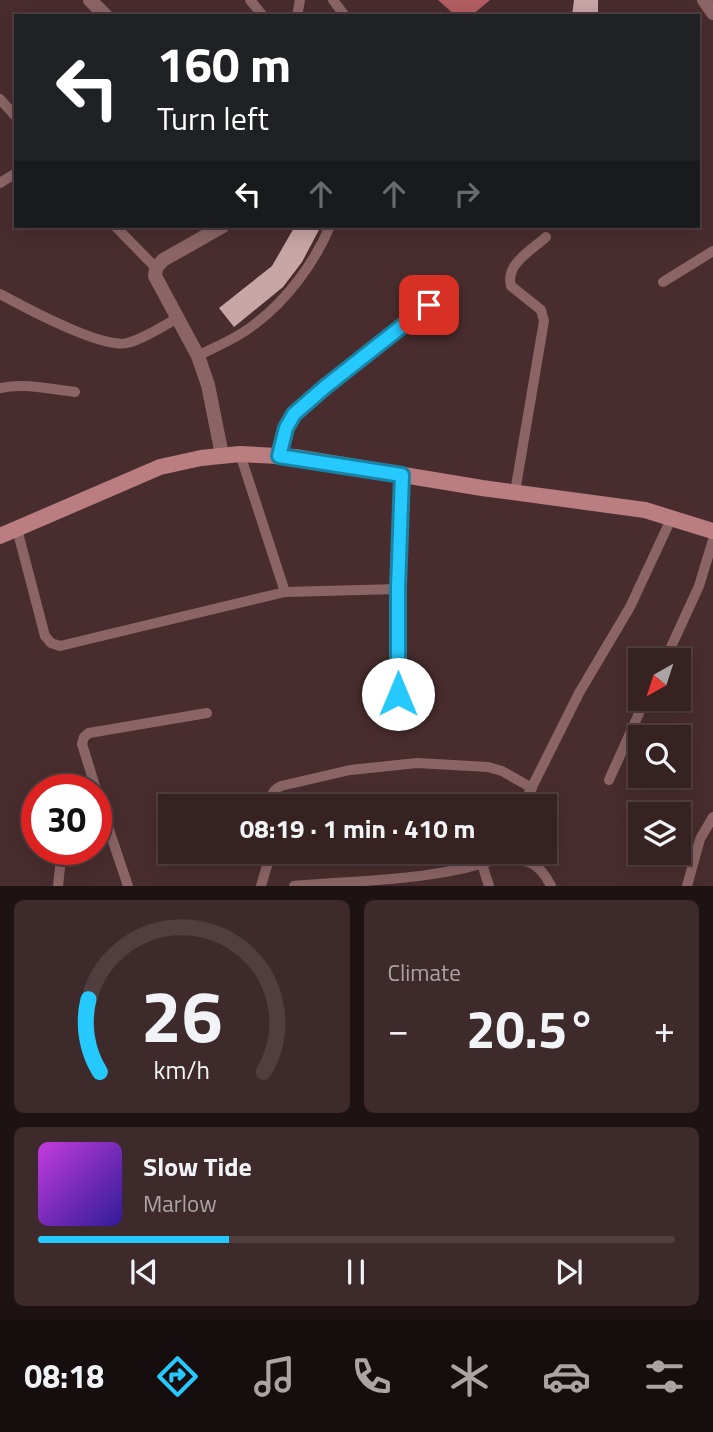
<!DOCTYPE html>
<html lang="en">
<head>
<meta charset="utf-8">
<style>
  body { margin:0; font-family:"Titillium Web",sans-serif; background:#3e2a2a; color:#f1f3f6; height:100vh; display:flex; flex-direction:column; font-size:26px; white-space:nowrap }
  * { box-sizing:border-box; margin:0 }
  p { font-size:23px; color:#aaa4a5 }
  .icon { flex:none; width:38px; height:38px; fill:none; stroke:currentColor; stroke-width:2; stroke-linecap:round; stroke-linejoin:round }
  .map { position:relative; height:886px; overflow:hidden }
  .drawer { display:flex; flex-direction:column; gap:14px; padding:14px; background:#1e1313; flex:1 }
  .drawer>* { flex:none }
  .hud { position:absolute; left:14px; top:14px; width:686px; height:214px; border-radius:0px; box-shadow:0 4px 18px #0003,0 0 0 2px #513f40; background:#202124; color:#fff; overflow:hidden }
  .needle { width:46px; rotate:219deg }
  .buttons { position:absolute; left:628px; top:648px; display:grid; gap:14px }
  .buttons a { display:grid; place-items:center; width:63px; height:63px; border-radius:0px; background:#372222; box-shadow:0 4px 18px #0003,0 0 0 2px #513f40; font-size:35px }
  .speed { position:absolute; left:21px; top:774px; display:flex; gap:14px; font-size:35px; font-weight:700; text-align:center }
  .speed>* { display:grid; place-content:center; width:91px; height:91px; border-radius:50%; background:#372222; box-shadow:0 4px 18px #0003,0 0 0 2px #513f40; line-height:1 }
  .speed .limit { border:10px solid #d22; background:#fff; color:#111 }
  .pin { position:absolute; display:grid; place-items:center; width:60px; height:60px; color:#fff; margin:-30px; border-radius:14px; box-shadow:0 4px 10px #0006 }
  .me { position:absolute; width:77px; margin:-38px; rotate:0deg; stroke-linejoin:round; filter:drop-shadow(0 0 5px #0008) }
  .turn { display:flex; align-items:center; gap:24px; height:147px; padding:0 28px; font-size:32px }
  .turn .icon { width:91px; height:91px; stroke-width:2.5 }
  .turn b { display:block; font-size:49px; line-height:60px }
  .lanes { display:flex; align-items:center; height:66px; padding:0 28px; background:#0003; justify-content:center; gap:35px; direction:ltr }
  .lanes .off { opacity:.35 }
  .big { font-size:52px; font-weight:700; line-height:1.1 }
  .drawer .widget { flex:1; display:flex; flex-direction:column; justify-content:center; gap:10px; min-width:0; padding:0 24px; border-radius:10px; background:#3e2a2a }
  .drawer .dial { align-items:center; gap:0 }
  .dial svg { height:182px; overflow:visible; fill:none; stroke:#513f40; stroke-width:7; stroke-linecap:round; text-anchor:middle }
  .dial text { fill:#f1f3f6; stroke:none }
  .song { display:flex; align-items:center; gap:21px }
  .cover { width:84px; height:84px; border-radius:10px; background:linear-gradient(135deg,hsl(290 70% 55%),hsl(250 70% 35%)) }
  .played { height:7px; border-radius:4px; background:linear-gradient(90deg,#26c9fe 30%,#513f40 30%) }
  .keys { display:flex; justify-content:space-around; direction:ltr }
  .heat { display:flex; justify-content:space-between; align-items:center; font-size:38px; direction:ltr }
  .drawer .tiles { flex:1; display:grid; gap:14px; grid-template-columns:1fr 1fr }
  .widget:last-child { grid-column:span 2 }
  .trip { position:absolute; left:158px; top:794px; width:399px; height:70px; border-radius:0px; background:#372222; box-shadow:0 4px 18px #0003,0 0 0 2px #513f40; font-weight:700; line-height:70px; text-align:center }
  .menu { display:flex; height:112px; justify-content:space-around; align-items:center; background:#160e0e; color:#aaa4a5 }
  .menu .icon { width:49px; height:49px }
  .menu .active { color:#26c9fe }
  .menu b { font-size:32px; color:#f1f3f6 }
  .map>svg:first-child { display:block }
</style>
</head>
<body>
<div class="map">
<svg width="713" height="886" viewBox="0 0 713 886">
  <rect width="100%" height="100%" fill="#492d2e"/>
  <polygon fill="#b25d62" points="438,0 490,0 471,16 456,16"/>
  <g fill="#c8a5a6">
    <polygon points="574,0 598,0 598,16 572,16"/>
    <polygon points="295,226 321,226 302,262 283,287 234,327 219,308 272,266"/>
  </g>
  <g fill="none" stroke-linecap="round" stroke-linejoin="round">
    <g stroke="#8b6566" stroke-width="10">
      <polyline points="250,0 263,16"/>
      <polyline points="333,0 345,16"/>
      <polyline points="297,16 300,0"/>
      <polyline points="0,99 16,117"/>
      <polyline points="0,183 16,173"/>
      <polyline points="115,226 156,268"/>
      <polyline points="663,282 713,251"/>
      <path d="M 0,294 C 24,307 102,349 127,343 C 144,339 161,327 176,319"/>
      <path d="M 198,356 C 217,346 238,338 255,324 C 287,300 315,262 330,226"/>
      <path d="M 0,388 C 25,383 50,389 75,392"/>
      <polyline points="240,454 285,592 398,589"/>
      <polyline points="280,455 286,428 294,414 325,387 449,289"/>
      <path d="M 515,492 L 544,321 L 541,310 L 511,286 C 505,264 532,250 546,237"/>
      <polyline points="17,529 45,636 51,643 60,646 285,592"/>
      <polyline points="665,660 699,586 713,540"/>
      <polyline points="398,694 398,589 402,475"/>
      <polyline points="609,780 646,698"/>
      <polyline points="96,789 82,744 84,737 89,733 207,713"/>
      <polyline points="96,791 128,886"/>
      <path d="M 272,807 C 271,797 271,791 281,786 L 350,770 L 417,763 L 488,767 L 502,771 L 532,788"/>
      <polyline points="522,807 579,693 630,607 672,517"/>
      <path d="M 500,858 C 527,860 538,860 551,886"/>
      <polyline points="482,864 489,886"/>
      <polyline points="58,886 62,849"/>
      <polyline points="261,886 271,852"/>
      <path d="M 294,886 C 361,880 435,881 500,858 L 502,852"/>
      <polyline points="687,886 700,839 713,817"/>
    </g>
    <g stroke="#8b6566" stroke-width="14">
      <polyline points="90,0 106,16"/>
      <polyline points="704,0 713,13"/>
      <polyline points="222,455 208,385 198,356 155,276 156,268 163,260 223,226"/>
    </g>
    <polyline stroke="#ba7e80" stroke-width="16" points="0,536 160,467 201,458 240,454 295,457 482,488 645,510 713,531"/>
  </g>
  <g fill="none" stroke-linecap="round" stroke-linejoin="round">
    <g stroke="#1983a5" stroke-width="18">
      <polyline id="route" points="398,694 398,589 402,475 279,456 286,428 294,414 325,387 429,305"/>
    </g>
    <use href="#route" stroke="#26c9fe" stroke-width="12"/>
  </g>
</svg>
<div class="buttons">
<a><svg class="needle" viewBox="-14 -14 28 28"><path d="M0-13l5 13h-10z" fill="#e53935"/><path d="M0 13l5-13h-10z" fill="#aaa4a5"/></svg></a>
<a><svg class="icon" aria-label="search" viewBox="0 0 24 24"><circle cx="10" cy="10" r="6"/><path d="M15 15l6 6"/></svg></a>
<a><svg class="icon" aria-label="layers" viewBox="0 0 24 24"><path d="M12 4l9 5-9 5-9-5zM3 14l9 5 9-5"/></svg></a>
</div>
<div class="speed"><div class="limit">30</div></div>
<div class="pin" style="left:429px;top:305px;background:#d93025"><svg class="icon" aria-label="arrive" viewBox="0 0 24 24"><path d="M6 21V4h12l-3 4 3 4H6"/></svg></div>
<svg class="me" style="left:398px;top:694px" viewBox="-20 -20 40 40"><circle r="19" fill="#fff"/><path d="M0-13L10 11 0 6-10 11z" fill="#26c9fe"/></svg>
<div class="trip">08:19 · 1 min · 410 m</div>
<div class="hud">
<div class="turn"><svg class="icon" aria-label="left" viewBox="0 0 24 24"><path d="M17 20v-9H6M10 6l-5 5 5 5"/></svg><div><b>160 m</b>Turn left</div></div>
<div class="lanes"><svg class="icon" aria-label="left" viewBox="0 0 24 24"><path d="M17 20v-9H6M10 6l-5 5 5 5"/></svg><svg class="icon off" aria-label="ahead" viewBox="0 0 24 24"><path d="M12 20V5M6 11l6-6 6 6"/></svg><svg class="icon off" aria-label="ahead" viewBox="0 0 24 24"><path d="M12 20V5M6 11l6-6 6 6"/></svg><svg class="icon off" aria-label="right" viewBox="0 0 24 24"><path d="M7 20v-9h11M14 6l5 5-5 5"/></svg></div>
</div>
</div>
<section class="drawer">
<div class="tiles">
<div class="widget dial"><svg viewBox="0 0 100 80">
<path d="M14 69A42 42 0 1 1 86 69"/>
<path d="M14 69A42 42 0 0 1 9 37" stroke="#26c9fe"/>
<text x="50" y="56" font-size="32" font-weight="700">26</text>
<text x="50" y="72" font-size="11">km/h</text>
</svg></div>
<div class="widget"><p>Climate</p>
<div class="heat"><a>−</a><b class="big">20.5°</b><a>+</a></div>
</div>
<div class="widget">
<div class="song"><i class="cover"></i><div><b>Slow Tide</b><p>Marlow</p></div></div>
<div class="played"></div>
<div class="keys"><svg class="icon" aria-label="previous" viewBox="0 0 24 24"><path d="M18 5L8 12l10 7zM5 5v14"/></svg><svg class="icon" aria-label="pause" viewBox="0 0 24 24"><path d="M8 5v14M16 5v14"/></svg><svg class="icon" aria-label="next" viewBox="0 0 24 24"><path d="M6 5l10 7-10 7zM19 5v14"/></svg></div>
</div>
</div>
</section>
<nav class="menu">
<b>08:18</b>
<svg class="icon active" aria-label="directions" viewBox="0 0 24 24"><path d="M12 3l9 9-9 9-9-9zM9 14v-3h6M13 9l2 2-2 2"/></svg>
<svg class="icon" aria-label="music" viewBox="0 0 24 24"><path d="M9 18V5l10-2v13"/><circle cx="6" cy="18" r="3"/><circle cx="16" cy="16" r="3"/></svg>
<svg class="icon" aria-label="phone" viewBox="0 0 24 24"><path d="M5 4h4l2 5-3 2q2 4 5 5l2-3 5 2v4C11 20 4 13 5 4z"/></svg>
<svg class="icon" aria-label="climate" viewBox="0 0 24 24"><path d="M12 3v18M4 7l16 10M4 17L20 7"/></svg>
<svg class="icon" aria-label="car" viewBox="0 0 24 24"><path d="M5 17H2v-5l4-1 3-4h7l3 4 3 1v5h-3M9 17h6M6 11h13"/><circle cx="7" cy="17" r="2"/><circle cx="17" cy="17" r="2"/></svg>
<svg class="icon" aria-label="filters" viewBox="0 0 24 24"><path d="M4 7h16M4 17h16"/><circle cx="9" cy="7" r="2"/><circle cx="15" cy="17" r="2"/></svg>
</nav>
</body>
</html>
